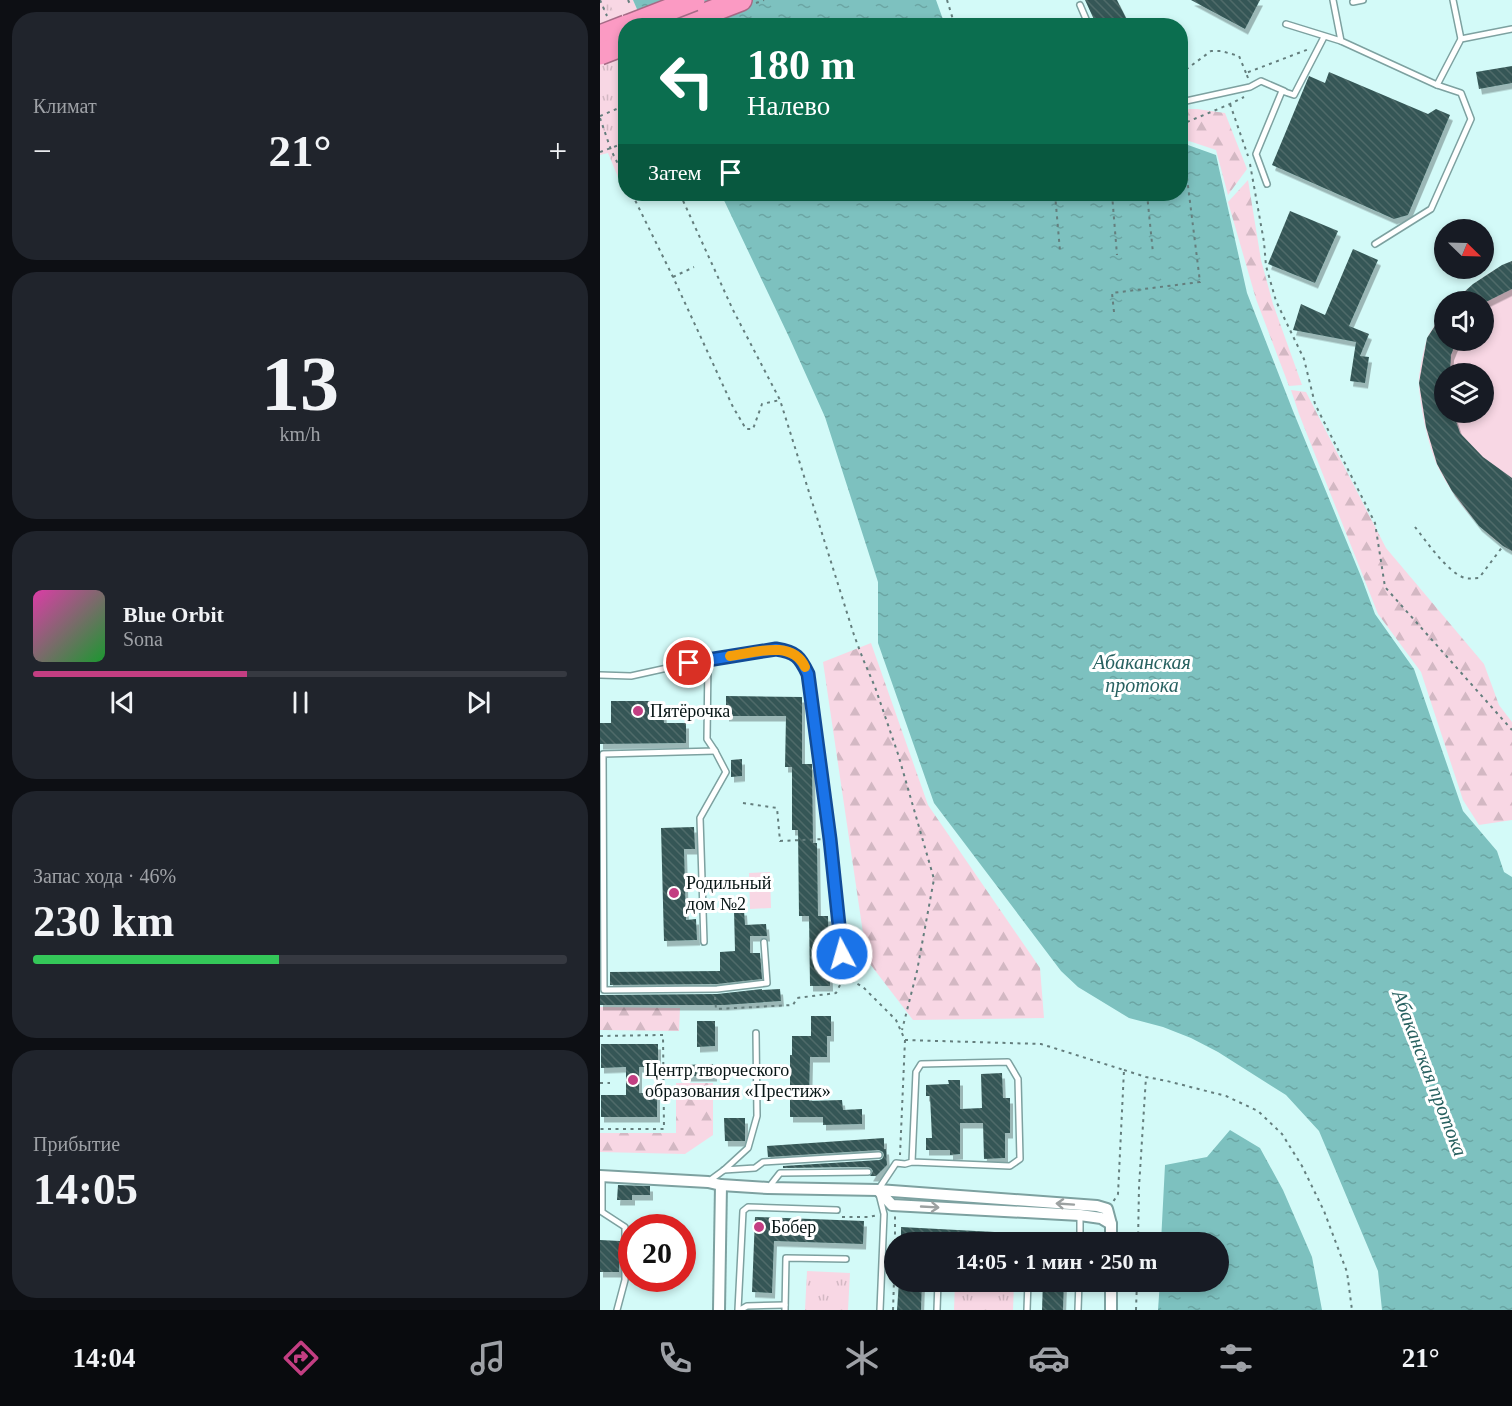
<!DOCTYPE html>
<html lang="ru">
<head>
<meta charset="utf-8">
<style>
  body { margin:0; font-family:Georgia,serif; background:#20242c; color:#f1f3f6; height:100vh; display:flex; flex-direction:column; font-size:22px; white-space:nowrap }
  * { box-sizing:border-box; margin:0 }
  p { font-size:20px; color:#9ea1a6 }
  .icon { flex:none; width:33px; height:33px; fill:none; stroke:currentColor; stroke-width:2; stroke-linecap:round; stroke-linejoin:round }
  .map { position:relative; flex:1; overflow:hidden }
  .details { display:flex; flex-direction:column; gap:12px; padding:12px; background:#0d0f14; width:600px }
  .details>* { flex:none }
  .guide { position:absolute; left:18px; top:18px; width:570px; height:183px; border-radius:24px; box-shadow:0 3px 9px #0003; background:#0b6e4f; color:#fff; overflow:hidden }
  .needle { width:39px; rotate:113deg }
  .fabs { position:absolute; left:834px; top:219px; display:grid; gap:12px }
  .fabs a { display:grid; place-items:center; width:60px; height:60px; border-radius:50%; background:#171b24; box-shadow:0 3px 9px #0003; font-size:30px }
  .speed { position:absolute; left:18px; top:1214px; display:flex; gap:12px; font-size:30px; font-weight:700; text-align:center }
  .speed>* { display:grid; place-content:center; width:78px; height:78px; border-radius:50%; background:#171b24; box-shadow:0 3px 9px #0003; line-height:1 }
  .speed .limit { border:9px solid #d22; background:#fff; color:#111 }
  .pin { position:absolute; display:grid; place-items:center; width:51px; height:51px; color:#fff; margin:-26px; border:3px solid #fff; border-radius:50%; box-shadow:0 2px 6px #0007 }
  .me { position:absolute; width:66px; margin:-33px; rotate:354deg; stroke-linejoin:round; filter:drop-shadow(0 0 4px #0008) }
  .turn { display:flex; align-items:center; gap:21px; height:126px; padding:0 30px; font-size:27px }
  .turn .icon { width:78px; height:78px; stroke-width:2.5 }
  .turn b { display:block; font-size:42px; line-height:51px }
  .then { display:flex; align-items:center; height:57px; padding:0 30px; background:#0003; gap:12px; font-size:22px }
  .big { font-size:45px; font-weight:700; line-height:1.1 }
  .details .widget { flex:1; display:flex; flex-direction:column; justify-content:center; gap:9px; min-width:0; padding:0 21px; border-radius:24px; background:#20242c }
  .details .dial { align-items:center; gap:0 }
  .dial b { font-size:78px; line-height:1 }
  .song { display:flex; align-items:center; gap:18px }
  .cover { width:72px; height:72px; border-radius:9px; background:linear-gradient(135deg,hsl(320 70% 55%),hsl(130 70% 35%)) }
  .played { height:6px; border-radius:3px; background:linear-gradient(90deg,#c33e82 40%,#363941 40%) }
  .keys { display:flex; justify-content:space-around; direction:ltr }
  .heat { display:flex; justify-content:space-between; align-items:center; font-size:33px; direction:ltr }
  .charge { height:9px; border-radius:4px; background:linear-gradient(90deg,#34c759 46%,#363941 0) }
  .trip { position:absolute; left:284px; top:1232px; width:345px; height:60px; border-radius:30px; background:#171b24; box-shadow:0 3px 9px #0003; font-weight:700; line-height:60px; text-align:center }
  .tabs { display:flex; height:96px; justify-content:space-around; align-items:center; background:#090b0e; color:#9ea1a6 }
  .tabs .icon { width:42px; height:42px }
  .tabs .active { color:#c33e82 }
  .tabs b { font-size:27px; color:#f1f3f6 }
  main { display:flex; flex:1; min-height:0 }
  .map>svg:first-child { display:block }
</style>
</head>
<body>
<main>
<section class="details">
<div class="widget"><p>Климат</p>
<div class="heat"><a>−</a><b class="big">21°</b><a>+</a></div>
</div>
<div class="widget dial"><b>13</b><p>km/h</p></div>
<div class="widget">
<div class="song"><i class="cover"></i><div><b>Blue Orbit</b><p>Sona</p></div></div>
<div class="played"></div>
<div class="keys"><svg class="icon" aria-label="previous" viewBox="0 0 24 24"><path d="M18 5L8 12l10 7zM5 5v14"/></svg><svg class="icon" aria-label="pause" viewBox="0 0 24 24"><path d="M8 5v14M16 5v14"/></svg><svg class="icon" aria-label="next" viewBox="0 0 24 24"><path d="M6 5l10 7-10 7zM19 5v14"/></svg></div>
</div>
<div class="widget"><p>Запас хода · 46%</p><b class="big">230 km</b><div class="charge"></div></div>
<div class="widget"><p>Прибытие</p><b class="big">14:05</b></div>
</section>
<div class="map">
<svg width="912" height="1310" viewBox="0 0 912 1310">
  <defs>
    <pattern id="grass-tufts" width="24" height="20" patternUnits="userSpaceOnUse" patternTransform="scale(1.5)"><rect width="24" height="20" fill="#f8d7e4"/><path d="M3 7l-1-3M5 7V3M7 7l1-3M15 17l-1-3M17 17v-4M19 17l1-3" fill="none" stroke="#d3b8c3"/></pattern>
    <pattern id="forest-firs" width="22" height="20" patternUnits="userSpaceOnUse" patternTransform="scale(1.5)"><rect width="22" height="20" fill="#f8d7e4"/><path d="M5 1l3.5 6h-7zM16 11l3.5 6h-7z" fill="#d3b8c3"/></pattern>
    <pattern id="water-ripples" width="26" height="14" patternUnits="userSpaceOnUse" patternTransform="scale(1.5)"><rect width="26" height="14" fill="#7dc1bf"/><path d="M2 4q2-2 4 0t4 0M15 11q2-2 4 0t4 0" fill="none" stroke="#6ba5a3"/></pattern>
    <pattern id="building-back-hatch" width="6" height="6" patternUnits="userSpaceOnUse" patternTransform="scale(1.5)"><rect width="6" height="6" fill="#355756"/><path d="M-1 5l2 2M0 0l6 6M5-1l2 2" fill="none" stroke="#4f6b6a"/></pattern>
    <filter id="shadow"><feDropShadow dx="3" dy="5.5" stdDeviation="0" flood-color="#0004"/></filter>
  </defs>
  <rect width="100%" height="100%" fill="#d3faf8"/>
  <g fill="url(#grass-tufts)">
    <polygon points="0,0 33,0 44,25 26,26 25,194 8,153 0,155"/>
    <polygon points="207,1271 250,1273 248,1310 205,1310"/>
    <polygon points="355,1281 414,1282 413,1310 354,1310"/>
  </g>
  <g fill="url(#forest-firs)">
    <polygon points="8,0 25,0 36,25 25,38"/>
    <polygon points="581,109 597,109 625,113 647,169 628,195 616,150 589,141 581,145"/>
    <polygon points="648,180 661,260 673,304 702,385 689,386 656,299 628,202"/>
    <polygon points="691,390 706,392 786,548 884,664 899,705 912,722 912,820 879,825 863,800 821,672 778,614 699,414"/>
    <polygon points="271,643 328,805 440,968 444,1018 313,1020 267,960 223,662"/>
    <polygon points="0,1007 80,1008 79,1031 0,1030"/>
    <polygon points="76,1083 113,1083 113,1135 85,1154 0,1152 0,1133 76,1133"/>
  </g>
  <g fill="#f8d7e4" fill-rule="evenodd">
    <path d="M 912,261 L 912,551 C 883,536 851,495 837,465 C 828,444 820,407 819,385 C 818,376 824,348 827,339 C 830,330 839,321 844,312 L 844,340 L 884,340 L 884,302 L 853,301 C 871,285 890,271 912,261 ZM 844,374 L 884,374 L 884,412 L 844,412 Z"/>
    <polygon points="170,872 171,908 150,909 149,873"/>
  </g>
  <g fill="url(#water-ripples)">
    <polygon points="33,0 336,0 345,25 44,25"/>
    <polygon points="588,145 616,155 647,293 693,411 762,579 775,614 814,669 863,811 897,851 904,872 912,877 912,1310 782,1310 778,1271 719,1131 686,1095 618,1052 591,1038 563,1027 529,1018 478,987 461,971 334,803 278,643 278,582 225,417 189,337 121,194 580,194 581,148"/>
    <polygon points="630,1130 660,1148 683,1190 712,1257 722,1310 558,1310 560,1281 618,1281 618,1242 561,1242 565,1165 607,1157"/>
  </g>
  <g fill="url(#building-back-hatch)" filter="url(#shadow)">
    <polygon points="485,0 517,0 530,26 497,26"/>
    <polygon points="591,0 660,0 645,29"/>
    <polygon points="912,66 912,83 879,89 876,72"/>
    <polygon points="729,72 828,114 836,109 850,115 808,215 794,219 672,165 709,76 725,83"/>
    <polygon points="690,211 738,231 715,283 668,264"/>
    <polygon points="753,249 778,260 749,326 769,334 760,356 769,357 765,383 750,381 756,342 693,330 701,304 725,315"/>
    <polygon points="912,261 912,289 886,302 853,302 873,284 902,265"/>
    <polygon points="844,312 844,340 857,340 851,355 850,374 844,374 844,412 853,412 860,433 883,457 912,478 912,551 903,546 879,526 852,491 837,464 826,427 819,383 827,338"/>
    <polygon points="126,696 202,697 202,764 212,764 213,843 217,843 218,916 228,916 230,986 210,986 209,916 199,916 198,830 192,830 192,767 185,767 186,716 126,716"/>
    <polygon points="11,701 63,701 64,723 86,723 86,743 0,744 0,723 11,723"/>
    <polygon points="142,759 142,776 131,777 131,760"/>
    <polygon points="94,827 95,849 84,849 86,920 96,919 97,940 64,941 61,828"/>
    <polygon points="134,910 144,910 145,925 166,924 167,936 150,936 150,953 160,953 162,979 117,984 10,985 10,972 120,971 120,952 135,951"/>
    <polygon points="162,989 162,990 180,989 181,1001 124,1005 0,1005 0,995 117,994"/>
    <polygon points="211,1016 231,1016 231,1036 227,1036 227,1057 210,1057 209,1101 242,1100 243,1110 262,1109 262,1124 223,1125 223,1117 190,1117 190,1055 192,1055 192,1036 211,1036"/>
    <polygon points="97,1021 115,1021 115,1046 97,1047"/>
    <polygon points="1,1044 58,1044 58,1067 39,1067 39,1093 57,1093 57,1117 1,1117 1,1095 26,1095 26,1067 1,1068"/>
    <polygon points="113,1064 114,1076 84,1076 84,1065"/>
    <polygon points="402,1073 403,1098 410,1098 410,1133 405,1133 405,1158 384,1159 383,1123 360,1123 360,1154 350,1155 350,1150 326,1150 326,1138 332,1138 330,1096 326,1096 326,1085 349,1084 348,1080 360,1080 360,1109 382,1108 381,1074"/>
    <polygon points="124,1118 145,1118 145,1141 125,1141"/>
    <polygon points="284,1138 284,1149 286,1149 287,1165 276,1176 270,1176 273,1171 271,1168 268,1167 183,1168 183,1166 279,1160 282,1159 284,1155 283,1152 279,1150 168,1157 167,1146"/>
    <polygon points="18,1185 50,1186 50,1195 32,1195 32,1200 17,1200"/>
    <polygon points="155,1217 264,1221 263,1244 174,1241 172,1293 152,1292"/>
    <polygon points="301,1227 453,1235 453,1242 301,1242"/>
    <polygon points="0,1240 20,1241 19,1272 0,1272"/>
    <polygon points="299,1281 322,1281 321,1310 297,1310"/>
    <polygon points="443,1281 464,1281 463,1310 442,1310"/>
  </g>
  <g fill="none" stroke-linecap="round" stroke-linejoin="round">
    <g stroke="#7da1a0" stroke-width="8">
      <g id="lane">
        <polyline points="733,0 741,41 837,85 861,93 871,119 831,209 775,244"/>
        <polyline points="853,0 861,39"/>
        <polyline points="753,2 763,0"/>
        <polyline points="480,5 489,26"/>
        <polyline points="686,24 741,41"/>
        <polyline points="837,85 861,39 912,29"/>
        <polyline points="580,101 586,101 650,87 661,81 684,91"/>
        <polyline points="667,184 656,154 682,91 694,95 724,37"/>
        <polyline points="108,659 107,739 115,751 3,754 4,990 117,989 167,983 164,942"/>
        <path d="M 0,675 L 31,676 L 108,659 L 176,649 C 196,652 200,657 208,674 L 230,839 L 245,977"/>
        <polyline points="104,942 100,818 126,772 115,751"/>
        <polyline points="124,1170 155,1168 163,1162 279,1155"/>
        <polyline points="2,1176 2,1212 25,1227 25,1280 17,1310"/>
        <polyline points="109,1181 124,1170 148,1148 157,1116 156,1033"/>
        <polyline points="169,1187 180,1173 268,1172"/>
        <polyline points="480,1215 480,1242"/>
        <polyline points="138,1310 143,1211 148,1207 237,1210"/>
        <polyline points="140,1310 147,1306 185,1305"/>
        <polyline points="185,1310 186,1258 246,1259"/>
        <polyline points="280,1310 284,1214 278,1190 296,1163 305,1164 312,1162 316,1072 321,1064 408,1062 418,1079 420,1159 410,1166 312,1162"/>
        <polyline points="337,1310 338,1281"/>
        <polyline points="427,1310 428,1281"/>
        <polyline points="478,1310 479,1281"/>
      </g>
    </g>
    <g stroke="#7da1a0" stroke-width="14">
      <g id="street">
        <polyline points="0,1176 108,1182 121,1185 168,1188 278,1190 497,1206 507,1209 511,1224 511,1242"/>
        <polyline points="278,1190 292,1205 480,1215 501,1218 511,1224"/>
        <polyline points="511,1281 511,1310"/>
        <polyline points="119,1310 121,1185"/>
      </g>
    </g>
    <g stroke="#a66b86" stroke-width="24">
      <polyline id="highway" points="74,26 141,0"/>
    </g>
    <g stroke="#647e7d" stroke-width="2" stroke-dasharray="3 4.5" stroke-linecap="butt">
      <polyline points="0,0 7,16"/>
      <polyline points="28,0 31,6"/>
      <polyline points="347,0 355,26"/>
      <polyline points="156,3 164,0"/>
      <polyline points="22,62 26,70"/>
      <polyline points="580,74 611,51 621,51 639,56 646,73"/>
      <polyline points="648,78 646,73 709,49"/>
      <polyline points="630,104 648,156"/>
      <polyline points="0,116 26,105"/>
      <polyline points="0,118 11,150 26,180"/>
      <polyline points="580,125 630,104 644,97"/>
      <polyline points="26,142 24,146 26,149"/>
      <polyline points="650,164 664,242 666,266 676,301 704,359 715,404 775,523 785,587 912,730"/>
      <polyline points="32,194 73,277 133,407 146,429 153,429 162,404 180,400"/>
      <polyline points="80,194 133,310 180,400 254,635 263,659 275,687 298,754 334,879 317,971 302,1030"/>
      <polyline points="455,194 460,251"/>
      <polyline points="512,194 517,255"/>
      <polyline points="547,194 553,253"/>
      <polyline points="73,277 94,267"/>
      <polyline points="514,312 512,293 600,282 585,162 580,163"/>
      <path d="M 815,527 C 826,541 848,573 865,578 C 870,579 874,578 879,578 L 903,546"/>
      <polyline points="143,803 177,808 180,841 224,839"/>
      <polyline points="251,980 263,987 296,1020 305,1040 300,1155"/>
      <polyline points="115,997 116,1009 193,1005 197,998 236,993 241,983"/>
      <polyline points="0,1036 63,1035 64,1129 0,1129"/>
      <polyline points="305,1040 441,1044 524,1070 518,1194 513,1202"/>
      <polyline points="524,1070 546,1077 567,1081 626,1096 658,1111 682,1134 702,1166 724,1211 747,1272 752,1310"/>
      <polyline points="0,1083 10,1083"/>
      <polyline points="242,1217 269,1217 278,1215"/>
      <polyline points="295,1242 295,1215"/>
      <polyline points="538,1242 539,1187 546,1077"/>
      <polyline points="293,1310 294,1281"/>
      <polyline points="536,1310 537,1281"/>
    </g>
    <use href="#lane" stroke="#fff" stroke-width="5"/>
    <use href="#street" stroke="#fff" stroke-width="10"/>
    <use href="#highway" stroke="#fb9ac3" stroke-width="21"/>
    <g stroke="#a66b86" stroke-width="24" stroke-linecap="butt">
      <g id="highway-bridge">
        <polyline points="27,26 94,0"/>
        <polyline points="0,36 26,26"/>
        <polyline points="0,54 26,44"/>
      </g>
    </g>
    <polyline stroke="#647e7d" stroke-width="2" stroke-dasharray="3 4.5" stroke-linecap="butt" points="0,152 19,145 26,129"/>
    <use href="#highway-bridge" stroke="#fb9ac3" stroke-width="21"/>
  </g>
  <defs><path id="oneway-shaft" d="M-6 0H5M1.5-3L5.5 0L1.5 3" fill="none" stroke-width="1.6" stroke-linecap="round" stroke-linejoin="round" transform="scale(1.5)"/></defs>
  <g stroke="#9ca1a1">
    <use href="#oneway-shaft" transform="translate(465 1204) rotate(-176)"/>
    <use href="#oneway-shaft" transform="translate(330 1207) rotate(3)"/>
  </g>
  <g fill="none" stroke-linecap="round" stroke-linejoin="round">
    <g stroke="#114b97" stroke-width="15">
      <path id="route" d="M 89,663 L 176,649 C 196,652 200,657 208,674 L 230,839 L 242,954"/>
    </g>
    <use href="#route" stroke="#1a73e8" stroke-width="10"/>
    <path stroke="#f59e0b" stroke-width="10" d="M 130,656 C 154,653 192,639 205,667"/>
  </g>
  <g fill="#c33e82" stroke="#fff" stroke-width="2">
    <circle cx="38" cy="711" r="6"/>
    <circle cx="74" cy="893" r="6"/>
    <circle cx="33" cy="1080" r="6"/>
    <circle cx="159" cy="1227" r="6"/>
  </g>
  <g text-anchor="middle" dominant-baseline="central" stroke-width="6" stroke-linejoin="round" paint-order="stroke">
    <g font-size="18" fill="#071515" stroke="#fff" text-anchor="start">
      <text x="50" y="711">Пятёрочка</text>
      <text x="86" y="883">Родильный<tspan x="86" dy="21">дом №2</tspan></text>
      <text x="45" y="1070">Центр творческого<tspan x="45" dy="21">образования «Престиж»</tspan></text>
      <text x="171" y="1227">Бобер</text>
    </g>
    <g font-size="20" font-style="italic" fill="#286160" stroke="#fff">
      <text x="542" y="662">Абаканская<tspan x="542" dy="23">протока</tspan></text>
      <text transform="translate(830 1073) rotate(69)">Абаканская протока</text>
    </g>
  </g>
</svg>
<div class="fabs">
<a><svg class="needle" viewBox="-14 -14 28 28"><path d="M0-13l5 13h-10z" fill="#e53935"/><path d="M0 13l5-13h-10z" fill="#9ea1a6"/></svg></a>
<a><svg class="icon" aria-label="sound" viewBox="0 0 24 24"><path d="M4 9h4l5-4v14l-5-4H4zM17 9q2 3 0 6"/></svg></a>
<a><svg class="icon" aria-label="layers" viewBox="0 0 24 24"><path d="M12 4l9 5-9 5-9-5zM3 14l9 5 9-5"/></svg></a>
</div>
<div class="speed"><div class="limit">20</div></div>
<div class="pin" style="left:89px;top:663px;background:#d93025"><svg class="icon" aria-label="arrive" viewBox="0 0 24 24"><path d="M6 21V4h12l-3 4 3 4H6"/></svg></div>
<svg class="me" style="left:242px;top:954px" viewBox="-20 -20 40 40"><circle r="17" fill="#1a73e8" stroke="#fff" stroke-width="3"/><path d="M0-11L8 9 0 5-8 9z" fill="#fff"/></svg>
<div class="trip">14:05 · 1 мин · 250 m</div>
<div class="guide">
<div class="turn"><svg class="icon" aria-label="left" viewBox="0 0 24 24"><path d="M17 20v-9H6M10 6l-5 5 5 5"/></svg><div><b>180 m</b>Налево</div></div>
<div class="then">Затем<svg class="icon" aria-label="arrive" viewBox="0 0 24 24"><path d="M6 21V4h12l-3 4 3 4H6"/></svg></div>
</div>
</div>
</main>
<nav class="tabs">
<b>14:04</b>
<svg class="icon active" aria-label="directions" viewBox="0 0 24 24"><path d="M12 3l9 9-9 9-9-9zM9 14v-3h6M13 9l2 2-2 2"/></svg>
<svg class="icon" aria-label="music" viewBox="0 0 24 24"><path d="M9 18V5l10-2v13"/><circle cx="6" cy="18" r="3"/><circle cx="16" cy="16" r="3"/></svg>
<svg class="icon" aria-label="phone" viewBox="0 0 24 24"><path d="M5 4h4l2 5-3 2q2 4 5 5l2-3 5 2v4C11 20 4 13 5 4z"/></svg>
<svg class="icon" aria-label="climate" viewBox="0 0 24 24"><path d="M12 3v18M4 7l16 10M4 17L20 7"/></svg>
<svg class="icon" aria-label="car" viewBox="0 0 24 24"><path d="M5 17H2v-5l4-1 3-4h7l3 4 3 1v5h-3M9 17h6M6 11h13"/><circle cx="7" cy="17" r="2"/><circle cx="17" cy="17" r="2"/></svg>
<svg class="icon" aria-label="filters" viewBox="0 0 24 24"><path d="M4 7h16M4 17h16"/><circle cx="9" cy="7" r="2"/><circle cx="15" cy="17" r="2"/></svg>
<b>21°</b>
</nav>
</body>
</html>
